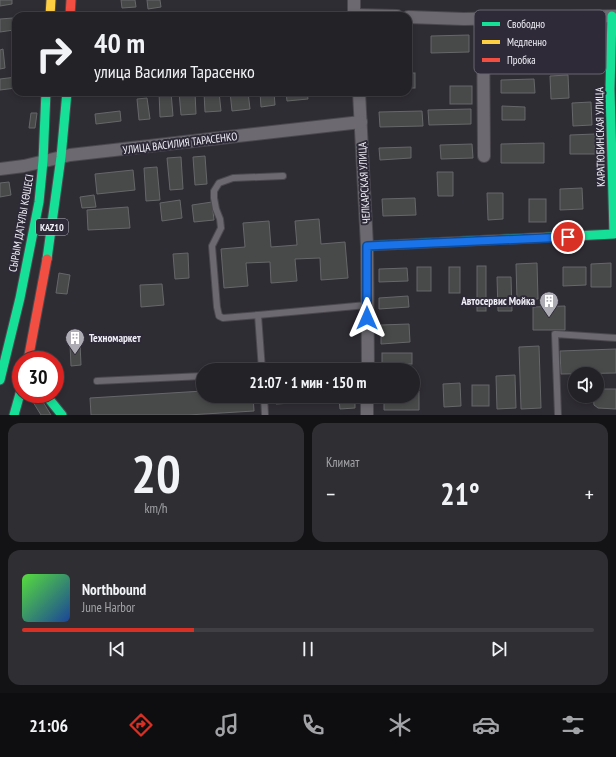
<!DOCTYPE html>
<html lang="ru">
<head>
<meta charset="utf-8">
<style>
  body { margin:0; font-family:"PT Sans Narrow",sans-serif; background:#2f2f33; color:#f1f3f6; height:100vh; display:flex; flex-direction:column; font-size:15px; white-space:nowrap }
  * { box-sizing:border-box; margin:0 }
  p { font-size:13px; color:#a3a4a7 }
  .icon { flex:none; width:22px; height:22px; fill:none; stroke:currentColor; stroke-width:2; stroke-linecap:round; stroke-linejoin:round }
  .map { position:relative; height:415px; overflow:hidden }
  .side { display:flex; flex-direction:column; gap:8px; padding:8px; background:#131315; flex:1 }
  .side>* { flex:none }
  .banner { position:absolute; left:12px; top:12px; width:400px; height:84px; border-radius:12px; box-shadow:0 2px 6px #0003,0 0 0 1px #403f44; background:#232227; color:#f1f3f6; overflow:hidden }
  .tools { position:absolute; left:568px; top:367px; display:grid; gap:8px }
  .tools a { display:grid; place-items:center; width:36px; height:36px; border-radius:50%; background:#232227; box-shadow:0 2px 6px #0003,0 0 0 1px #403f44; font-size:20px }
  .speed { position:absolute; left:12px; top:351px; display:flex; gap:8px; font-size:20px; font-weight:700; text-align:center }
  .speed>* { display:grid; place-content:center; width:52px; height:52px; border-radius:50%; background:#232227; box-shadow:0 2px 6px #0003,0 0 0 1px #403f44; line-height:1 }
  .speed .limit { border:6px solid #d22; background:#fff; color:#111 }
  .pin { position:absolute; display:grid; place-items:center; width:34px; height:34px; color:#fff; margin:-17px; border:2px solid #fff; border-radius:50%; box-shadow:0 1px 4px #0007 }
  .me { position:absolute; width:44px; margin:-22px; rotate:0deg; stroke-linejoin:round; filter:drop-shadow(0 0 3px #0008) }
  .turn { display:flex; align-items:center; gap:14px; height:84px; padding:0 16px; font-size:18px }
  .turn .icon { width:52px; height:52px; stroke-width:2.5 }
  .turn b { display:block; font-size:28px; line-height:34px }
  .big { font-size:30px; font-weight:700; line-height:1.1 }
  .side .card { flex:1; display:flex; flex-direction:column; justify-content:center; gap:6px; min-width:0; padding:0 14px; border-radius:12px; background:#2f2f33 }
  .side .dial { align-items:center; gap:0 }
  .dial b { font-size:52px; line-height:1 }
  .song { display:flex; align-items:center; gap:12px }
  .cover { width:48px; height:48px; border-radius:6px; background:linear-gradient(135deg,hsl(110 70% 55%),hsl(220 70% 35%)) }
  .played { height:4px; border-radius:2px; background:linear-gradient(90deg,#d93025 30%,#403f44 30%) }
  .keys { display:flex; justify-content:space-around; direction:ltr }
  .heat { display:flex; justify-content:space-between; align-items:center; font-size:22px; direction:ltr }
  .side .tiles { flex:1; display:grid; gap:8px; grid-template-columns:1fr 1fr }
  .card:last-child { grid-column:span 2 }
  .trip { position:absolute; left:196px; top:363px; width:224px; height:40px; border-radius:20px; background:#232227; box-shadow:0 2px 6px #0003,0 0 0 1px #403f44; font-weight:700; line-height:40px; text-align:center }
  .menu { display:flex; height:64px; justify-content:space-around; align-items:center; background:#0e0e10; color:#a3a4a7 }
  .menu .icon { width:28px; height:28px }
  .menu .active { color:#d93025 }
  .menu b { font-size:18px; color:#f1f3f6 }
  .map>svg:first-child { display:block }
</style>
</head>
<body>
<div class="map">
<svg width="616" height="415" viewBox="0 0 616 415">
  <rect width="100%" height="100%" fill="#2f2d34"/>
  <g fill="#484a4a" stroke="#666768">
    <polygon points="0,0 12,0 12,4 0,6"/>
    <polygon points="121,0 135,0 136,7 122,8"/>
    <polygon points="147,0 160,0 161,7 148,9"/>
    <polygon points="335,13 336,16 316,16 316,14"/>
    <polygon points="13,18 14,30 0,32 0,19"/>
    <polygon points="469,35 469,52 431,53 431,36"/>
    <polygon points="3,49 5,68 0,69 0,50"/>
    <rect x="408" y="73" width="7" height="15"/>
    <polygon points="568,75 569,98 551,99 550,76"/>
    <polygon points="16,77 16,88 0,90 0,79"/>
    <polygon points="534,79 535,93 501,93 501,80"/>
    <rect x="450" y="86" width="22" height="18"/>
    <polygon points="159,92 171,92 173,116 160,117"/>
    <polygon points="179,92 195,92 196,114 181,115"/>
    <polygon points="204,92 219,92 221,111 205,112"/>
    <polygon points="230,92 248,92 250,109 232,111"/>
    <polygon points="260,92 274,92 275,105 261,107"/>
    <polygon points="286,92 307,92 308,99 287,101"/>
    <polygon points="147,98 150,119 139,120 137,99"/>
    <polygon points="591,102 592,125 573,126 572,103"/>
    <polygon points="502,106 525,107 525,120 502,120"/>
    <polygon points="471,109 471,124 429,125 428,110"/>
    <polygon points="120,111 121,121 96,124 95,114"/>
    <polygon points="422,111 423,126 380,127 379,112"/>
    <polygon points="31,113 37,113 35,128 29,128"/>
    <polygon points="595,134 595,154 570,154 570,135"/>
    <polygon points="544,143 544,163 501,163 501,144"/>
    <polygon points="472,144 473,158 441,159 440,145"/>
    <polygon points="411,147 411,158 380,160 379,148"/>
    <polygon points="205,156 207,184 195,185 193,157"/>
    <polygon points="181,157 183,189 170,190 167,158"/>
    <polygon points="157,167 160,200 146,201 144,168"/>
    <polygon points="133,170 135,190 97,194 95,174"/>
    <polygon points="437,172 453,172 453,196 438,196"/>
    <polygon points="9,182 11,195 0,197 0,183"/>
    <polygon points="582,188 583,209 560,210 560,189"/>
    <polygon points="487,193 503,193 503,219 488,220"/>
    <polygon points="94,195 96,207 82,208 80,197"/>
    <polygon points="415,198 416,215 383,216 382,199"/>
    <rect x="529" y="199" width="17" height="23"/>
    <polygon points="180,200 182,218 162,221 160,203"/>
    <polygon points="212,202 214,220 194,222 192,205"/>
    <polygon points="128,207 130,228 88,230 87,210"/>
    <polygon points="319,219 321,244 345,242 348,278 321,280 320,258 295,259 297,281 271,283 270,262 246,263 248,286 224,288 221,249 245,247 243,223 269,221 271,247 297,245 295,221"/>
    <polygon points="188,253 189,278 175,279 173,254"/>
    <polygon points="537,263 538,299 517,300 516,264"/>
    <polygon points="611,263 611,287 591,287 591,264"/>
    <rect x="477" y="266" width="9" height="45"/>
    <rect x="417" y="267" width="14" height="24"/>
    <rect x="449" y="267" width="11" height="26"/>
    <polygon points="563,267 586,267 586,285 563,286"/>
    <polygon points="407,268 408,281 379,282 379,269"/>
    <polygon points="59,273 70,275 67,294 56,293"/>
    <polygon points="497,277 511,277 512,311 498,311"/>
    <polygon points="162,284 164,305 141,307 140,285"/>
    <polygon points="408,296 409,307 379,309 379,298"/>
    <polygon points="565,306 565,330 533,330 533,307"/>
    <polygon points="409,324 410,342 381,344 381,325"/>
    <polygon points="80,343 81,365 71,366 70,344"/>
    <polygon points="539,346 541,408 521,409 519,347"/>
    <polygon points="616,349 616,373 561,374 560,351"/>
    <rect x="382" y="353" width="30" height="11"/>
    <polygon points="515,375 516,408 497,409 496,376"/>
    <polygon points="460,383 461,406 444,407 443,384"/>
    <rect x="472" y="385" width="17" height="21"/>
    <polygon points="597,389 616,389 616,409 598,408 594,405 593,396 597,396"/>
    <polygon points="203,391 203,396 253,396 254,411 188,415 91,415 90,398"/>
    <polygon points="413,391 419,391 419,410 384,410 384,396 413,396"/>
    <polygon points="275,396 343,396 343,400 276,404"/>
    <polygon points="343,396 355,396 355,408 340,409 339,400 343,400"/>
    <polygon points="40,397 51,415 41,415 33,402"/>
  </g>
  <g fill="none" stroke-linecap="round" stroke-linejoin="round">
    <g stroke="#4b494f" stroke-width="8">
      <g id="lane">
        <polyline points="258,315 367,305"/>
        <polyline points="262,370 258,315 223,318 219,316 217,307 212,246 221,228 220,219 216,209 214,198 214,191 219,183 233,178 283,176"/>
        <polyline points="97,381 203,376"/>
        <polyline points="264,396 265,415"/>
        <polyline points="558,415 555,334 616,338"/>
      </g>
    </g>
    <g stroke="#4b494f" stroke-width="14">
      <g id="street">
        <polyline points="354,0 354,16"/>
        <polyline points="354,15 397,16"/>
        <polyline points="408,17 464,19 616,16"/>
        <polyline points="483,19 484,156"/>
        <polyline points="359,92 367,246 368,370"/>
        <polyline points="0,169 24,166 70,155 361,122"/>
        <polyline points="367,415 367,396"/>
      </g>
    </g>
    <g stroke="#4b494f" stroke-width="11">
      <g id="fast">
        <polyline points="367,246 614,234 610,89 612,16"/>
        <polyline points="47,259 61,157 67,92"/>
        <polyline points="0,380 20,298 39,202 43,161 46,92"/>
        <polyline points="45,394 62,415"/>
        <polyline points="14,415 21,390"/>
      </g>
    </g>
    <g stroke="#4b494f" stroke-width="11">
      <polyline id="slow" points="50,16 51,0"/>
    </g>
    <g stroke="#4b494f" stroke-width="11">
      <g id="jam">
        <polyline points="70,16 71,0"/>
        <polyline points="28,360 47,259"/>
      </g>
    </g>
    <use href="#lane" stroke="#6c6a70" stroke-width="6"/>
    <use href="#street" stroke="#6c6a70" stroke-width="12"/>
    <use href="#fast" stroke="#16e098" stroke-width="9"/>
    <use href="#slow" stroke="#ffcf43" stroke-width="9"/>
    <use href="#jam" stroke="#f24e42" stroke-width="9"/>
  </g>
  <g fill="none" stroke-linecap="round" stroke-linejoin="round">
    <g stroke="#114b97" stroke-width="10">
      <polyline id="route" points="367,318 367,246 568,237"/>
    </g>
    <use href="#route" stroke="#1a73e8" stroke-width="7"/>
  </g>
  <defs>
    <g id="building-pin" transform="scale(1)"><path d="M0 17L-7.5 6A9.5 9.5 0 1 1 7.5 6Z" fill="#adabb3" stroke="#2e2a37"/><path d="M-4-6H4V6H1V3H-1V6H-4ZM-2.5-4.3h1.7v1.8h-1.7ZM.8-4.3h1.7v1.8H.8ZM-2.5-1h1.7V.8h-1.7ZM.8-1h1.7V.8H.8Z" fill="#fff"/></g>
  </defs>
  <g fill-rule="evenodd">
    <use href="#building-pin" x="549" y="301"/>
    <use href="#building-pin" x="75" y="338"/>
  </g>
  <g text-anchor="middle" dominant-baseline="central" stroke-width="4" stroke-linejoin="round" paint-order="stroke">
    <rect fill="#2e2a37" stroke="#b6b4be" stroke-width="1" x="36" y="219" width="32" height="16" rx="3"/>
    <g font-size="10" font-weight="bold" fill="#f1eff8">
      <text x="52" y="227">KAZ10</text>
    </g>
    <g font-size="11" fill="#f1eff8" stroke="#2e2a37">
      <text transform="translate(600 137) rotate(-91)">КАРАТЮБИНСКАЯ УЛИЦА</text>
      <text transform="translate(180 143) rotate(-7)">УЛИЦА ВАСИЛИЯ ТАРАСЕНКО</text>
      <text transform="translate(364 183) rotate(-93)">ЧЕЛКАРСКАЯ УЛИЦА</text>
      <text transform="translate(21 223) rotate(-80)">СЫРЫМ ДАТҰЛЫ КӨШЕСІ</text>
    </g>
    <g font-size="11" font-weight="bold" fill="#f1eff8" stroke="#2e2a37" text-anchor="end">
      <text x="535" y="301">Автосервис Мойка</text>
      <text x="89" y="338" text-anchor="start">Техномаркет</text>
    </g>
  </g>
  <rect x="474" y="10" width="132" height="64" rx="6" fill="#2e2a37" stroke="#686571" stroke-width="1"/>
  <rect x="482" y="22" width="18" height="4" fill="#16e098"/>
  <rect x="482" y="40" width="18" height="4" fill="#ffcf43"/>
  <rect x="482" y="58" width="18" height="4" fill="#f24e42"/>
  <g font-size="11" fill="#f1eff8">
    <text x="507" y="28">Свободно</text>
    <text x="507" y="46">Медленно</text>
    <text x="507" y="64">Пробка</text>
  </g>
</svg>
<div class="tools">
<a><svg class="icon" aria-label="sound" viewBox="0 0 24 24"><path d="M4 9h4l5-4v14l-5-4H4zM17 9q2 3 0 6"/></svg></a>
</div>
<div class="speed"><div class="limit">30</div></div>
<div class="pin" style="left:568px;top:237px;background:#d93025"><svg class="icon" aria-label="arrive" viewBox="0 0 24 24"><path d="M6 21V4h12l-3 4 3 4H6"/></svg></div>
<svg class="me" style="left:367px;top:318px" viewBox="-20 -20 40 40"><path d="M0-17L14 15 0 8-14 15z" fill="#1a73e8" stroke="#fff" stroke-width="4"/></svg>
<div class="trip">21:07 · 1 мин · 150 m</div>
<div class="banner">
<div class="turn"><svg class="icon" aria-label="right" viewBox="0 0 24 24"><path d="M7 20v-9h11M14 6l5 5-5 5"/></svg><div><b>40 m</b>улица Василия Тарасенко</div></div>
</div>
</div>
<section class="side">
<div class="tiles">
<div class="card dial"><b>20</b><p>km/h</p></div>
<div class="card"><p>Климат</p>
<div class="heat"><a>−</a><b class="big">21°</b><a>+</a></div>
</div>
<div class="card">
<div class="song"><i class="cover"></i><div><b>Northbound</b><p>June Harbor</p></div></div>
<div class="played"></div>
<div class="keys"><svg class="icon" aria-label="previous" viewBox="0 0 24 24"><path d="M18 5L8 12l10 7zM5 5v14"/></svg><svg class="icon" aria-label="pause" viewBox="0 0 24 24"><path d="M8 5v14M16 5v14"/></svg><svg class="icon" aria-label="next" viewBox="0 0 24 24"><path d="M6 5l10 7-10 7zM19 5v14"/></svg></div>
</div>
</div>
</section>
<nav class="menu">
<b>21:06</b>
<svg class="icon active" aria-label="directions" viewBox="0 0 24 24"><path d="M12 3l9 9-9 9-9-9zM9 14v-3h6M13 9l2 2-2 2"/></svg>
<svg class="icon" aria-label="music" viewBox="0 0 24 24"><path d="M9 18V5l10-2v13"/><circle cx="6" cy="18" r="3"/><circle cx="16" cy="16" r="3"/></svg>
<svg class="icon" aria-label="phone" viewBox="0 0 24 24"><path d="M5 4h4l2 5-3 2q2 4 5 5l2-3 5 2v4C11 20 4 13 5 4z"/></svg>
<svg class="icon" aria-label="climate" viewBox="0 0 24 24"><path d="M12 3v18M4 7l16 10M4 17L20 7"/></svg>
<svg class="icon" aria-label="car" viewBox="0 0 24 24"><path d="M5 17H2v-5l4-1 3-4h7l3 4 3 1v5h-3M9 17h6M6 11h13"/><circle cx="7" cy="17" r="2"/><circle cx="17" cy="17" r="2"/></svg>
<svg class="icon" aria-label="filters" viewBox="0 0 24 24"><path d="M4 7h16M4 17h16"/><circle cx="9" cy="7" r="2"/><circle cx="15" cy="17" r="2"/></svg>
</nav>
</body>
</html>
